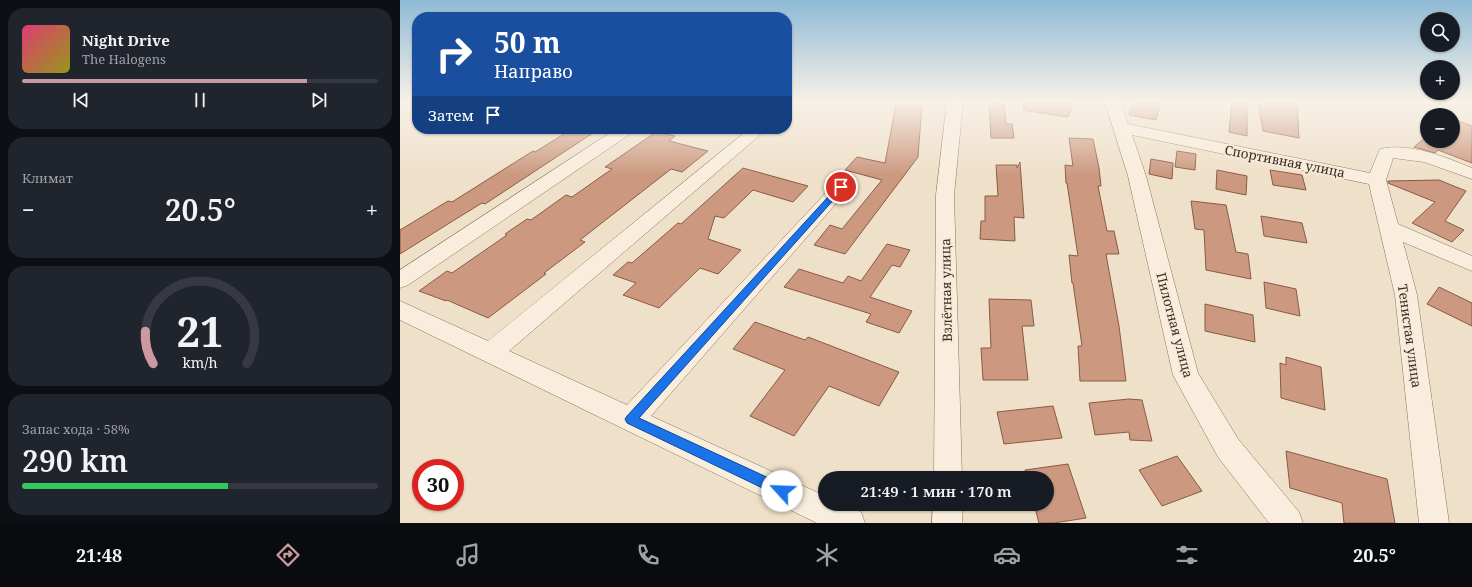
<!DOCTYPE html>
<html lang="ru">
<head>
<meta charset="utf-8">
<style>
  body { margin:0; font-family:"Noto Serif",serif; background:#20242c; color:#f1f3f6; height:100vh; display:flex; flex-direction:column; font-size:15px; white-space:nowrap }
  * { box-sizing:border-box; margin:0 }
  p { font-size:13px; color:#9ea1a6 }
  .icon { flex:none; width:22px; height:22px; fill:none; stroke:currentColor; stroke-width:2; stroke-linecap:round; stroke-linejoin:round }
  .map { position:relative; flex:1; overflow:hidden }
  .drawer { display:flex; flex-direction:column; gap:8px; padding:8px; background:#0d0f14; width:400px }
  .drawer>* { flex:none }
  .hud { position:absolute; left:12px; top:12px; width:380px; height:122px; border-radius:16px; box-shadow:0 1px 3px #0004; background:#1a4fa0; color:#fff; overflow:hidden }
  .tools { position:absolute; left:1020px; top:12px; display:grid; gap:8px }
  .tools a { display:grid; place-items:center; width:40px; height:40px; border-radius:50%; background:#171b24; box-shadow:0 1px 3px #0004; font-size:20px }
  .speed { position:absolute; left:12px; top:459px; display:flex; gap:8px; font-size:20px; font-weight:700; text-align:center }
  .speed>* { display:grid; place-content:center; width:52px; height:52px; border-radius:50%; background:#171b24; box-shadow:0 1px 3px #0004; line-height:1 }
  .speed .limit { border:6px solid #d22; background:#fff; color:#111 }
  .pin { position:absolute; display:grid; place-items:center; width:34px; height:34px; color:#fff; margin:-17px; border:2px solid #fff; border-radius:50%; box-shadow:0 1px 4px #0007 }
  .me { position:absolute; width:44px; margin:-22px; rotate:295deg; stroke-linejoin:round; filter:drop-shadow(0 0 3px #0008) }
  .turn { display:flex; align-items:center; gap:14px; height:84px; padding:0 16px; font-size:18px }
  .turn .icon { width:52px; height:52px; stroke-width:2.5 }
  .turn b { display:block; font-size:28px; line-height:34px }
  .then { display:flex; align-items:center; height:38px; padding:0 16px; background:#0003; gap:8px; font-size:15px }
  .big { font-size:30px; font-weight:600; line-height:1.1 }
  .drawer .card { flex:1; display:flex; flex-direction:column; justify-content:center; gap:6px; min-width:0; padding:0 14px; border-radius:16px; background:#20242c }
  .drawer .dial { align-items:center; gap:0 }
  .dial svg { height:104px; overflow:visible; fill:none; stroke:#363941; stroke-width:7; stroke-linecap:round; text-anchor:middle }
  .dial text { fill:#f1f3f6; stroke:none }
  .song { display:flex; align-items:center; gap:12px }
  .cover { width:48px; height:48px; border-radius:6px; background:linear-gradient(135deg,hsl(340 70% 55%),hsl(60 70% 35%)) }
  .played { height:4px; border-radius:2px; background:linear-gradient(90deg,#ca9aa0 80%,#363941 80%) }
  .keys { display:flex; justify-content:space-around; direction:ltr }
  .heat { display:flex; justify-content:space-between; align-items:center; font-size:22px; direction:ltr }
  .charge { height:6px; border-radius:3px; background:linear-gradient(90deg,#34c759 58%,#363941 0) }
  .trip { position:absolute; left:418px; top:471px; width:236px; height:40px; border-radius:20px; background:#171b24; box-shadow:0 1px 3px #0004; font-weight:600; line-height:40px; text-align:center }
  .dock { display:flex; height:64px; justify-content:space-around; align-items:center; background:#090b0e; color:#9ea1a6 }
  .dock .icon { width:28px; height:28px }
  .dock .selected { color:#ca9aa0 }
  .dock b { font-size:18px; color:#f1f3f6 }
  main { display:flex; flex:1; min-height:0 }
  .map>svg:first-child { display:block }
</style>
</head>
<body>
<main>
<section class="drawer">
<div class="card">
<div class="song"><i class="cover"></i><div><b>Night Drive</b><p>The Halogens</p></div></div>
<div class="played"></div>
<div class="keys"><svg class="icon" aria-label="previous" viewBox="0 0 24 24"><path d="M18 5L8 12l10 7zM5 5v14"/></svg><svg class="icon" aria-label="pause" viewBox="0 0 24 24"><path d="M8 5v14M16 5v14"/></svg><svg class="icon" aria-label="next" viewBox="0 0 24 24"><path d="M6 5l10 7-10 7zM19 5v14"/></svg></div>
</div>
<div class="card"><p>Климат</p>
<div class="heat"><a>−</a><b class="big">20.5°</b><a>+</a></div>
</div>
<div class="card dial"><svg viewBox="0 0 100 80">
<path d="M14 69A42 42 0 1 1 86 69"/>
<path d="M14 69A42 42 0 0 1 8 44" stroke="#ca9aa0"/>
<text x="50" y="56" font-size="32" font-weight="700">21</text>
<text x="50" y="72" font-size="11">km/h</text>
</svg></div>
<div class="card"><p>Запас хода · 58%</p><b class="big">290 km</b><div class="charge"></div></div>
</section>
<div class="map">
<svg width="1072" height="523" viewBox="0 0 1072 523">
  <rect width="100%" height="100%" fill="#efe0c9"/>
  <g fill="#cc9980" stroke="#8a5a44">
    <polygon points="589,102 604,102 606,124 612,124 614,138 591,138"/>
    <polygon points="624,102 663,102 673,104 668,117 623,110"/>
    <polygon points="733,102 760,104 756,120 729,115"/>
    <polygon points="832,102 847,102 847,136 829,132"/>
    <polygon points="858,102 897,102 899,138 863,131"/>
    <polygon points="496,104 522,104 518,157 445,254 414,245 430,225 442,229 482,180 445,170 457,157 485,163"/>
    <polygon points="1053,119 1072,126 1072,163 1038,150 1035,153 1014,147 1027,136 1027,141 1053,141"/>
    <polygon points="172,129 199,129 85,204 82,203 56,219 0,254 0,230 48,201 52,202 133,151 135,152"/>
    <polygon points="256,132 275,136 269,141 308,151 282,172 271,169 180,240 185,242 144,273 146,274 88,318 47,300 46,301 19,291 47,271 52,273 107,235 105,234 127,219 131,220 166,195 172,197 212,169 205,167"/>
    <polygon points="669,138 693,139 699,168 701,186 698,186 707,231 714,231 719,254 706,254 719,326 726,381 680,381 678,346 682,346 673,283 672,283 669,255 678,256 667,183 666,183 665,165 673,166"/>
    <polygon points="777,151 796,154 795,170 775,167"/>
    <polygon points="751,159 773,163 772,179 749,174"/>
    <polygon points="620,162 624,218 614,217 615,241 580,239 581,221 585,221 585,196 598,196 596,165 617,165 617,168"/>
    <polygon points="343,168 408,186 393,202 353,190 324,218 315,216 308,239 341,250 318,274 300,268 259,308 223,295 236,283 213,275 228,262 232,263 278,223 281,224"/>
    <polygon points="817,170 847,176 846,195 816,189"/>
    <polygon points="870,170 902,175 906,190 873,185"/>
    <polygon points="1039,180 1066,191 1045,221 1064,230 1052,242 1012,223 1035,202 988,183 988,181"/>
    <polygon points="791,201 826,205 836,252 848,254 851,279 806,270 804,230 795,229"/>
    <polygon points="861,216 902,223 907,243 864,236"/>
    <polygon points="487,244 510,250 500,267 492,265 470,297 512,311 499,333 466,322 471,314 384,287 399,269 443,283 448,276 461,281"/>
    <polygon points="864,282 896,289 900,316 866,308"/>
    <polygon points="1039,287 1072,303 1072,326 1027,304"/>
    <polygon points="589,299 631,300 634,326 622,326 628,380 583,380 581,348 591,348"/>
    <polygon points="805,304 853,315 855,342 805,331"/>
    <polygon points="355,322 405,340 408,337 499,372 479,406 429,386 394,436 350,416 385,370 333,349"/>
    <polygon points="886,357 921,367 925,410 881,398 880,363 886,365"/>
    <polygon points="729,399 742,400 752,441 730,440 729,432 695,435 689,403"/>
    <polygon points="653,406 662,438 604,444 597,412"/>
    <polygon points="886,451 987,479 995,523 944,523 942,503 890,488"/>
    <polygon points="777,456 802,491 762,506 739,470"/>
    <polygon points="668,464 686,518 654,523 639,523 634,504 647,504 647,478 627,478 625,470"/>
  </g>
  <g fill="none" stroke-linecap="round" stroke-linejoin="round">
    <g stroke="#8b725e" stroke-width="1">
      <g id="minor">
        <polygon points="547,102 563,102 554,195 562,478 534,478 536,195"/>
        <path d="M 705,102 L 721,102 L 728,124 L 970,173 L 980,149 C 1010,142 1045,157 1072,168 L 1072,179 L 1024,162 L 993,158 L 986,180 L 998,224 L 1072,256 L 1072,271 L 1003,242 L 1017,295 L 1049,523 L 1019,523 L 995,295 L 969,184 L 732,135 L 746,176 L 798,373 L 838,439 L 899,512 L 903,523 L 869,523 L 818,457 L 773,375 L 728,176 Z"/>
        <polygon points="216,129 235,129 233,132 8,285 0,288 0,270"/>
        <polygon points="349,129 367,129 109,351 227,405 435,183 441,181 447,183 450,187 447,191 251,416 425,496 425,504 443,504 461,512 465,523 417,523 0,320 0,301 88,341"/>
        <polygon points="533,504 563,504 562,523 532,523"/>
      </g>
    </g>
    <use href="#minor" fill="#f9eedd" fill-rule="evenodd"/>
  </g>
  <linearGradient id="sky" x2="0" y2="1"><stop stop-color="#8fbad6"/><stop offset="0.58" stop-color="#f8f1e7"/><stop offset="1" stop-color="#f8f1e7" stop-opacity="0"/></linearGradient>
  <rect width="1072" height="175" fill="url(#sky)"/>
  <polygon fill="#1a73e8" stroke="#114b97" points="439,185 444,185 445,187 239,418 386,486 388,491 386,495 382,497 377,495 227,423 225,419 227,416"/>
  <g text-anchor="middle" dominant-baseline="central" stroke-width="4" stroke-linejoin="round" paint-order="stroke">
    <g font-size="13" fill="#3c2c21" stroke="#f6ebd9">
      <text transform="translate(885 161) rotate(11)">Спортивная улица</text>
      <text transform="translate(546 290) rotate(-91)">Взлётная улица</text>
      <text transform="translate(775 325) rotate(75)">Пилотная улица</text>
      <text transform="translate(1010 336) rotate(82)">Тенистая улица</text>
    </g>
  </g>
</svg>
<div class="tools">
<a><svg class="icon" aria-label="search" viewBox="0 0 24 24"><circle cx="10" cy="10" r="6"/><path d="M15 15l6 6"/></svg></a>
<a>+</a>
<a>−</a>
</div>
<div class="speed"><div class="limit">30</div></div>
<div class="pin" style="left:441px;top:187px;background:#d93025"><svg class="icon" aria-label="arrive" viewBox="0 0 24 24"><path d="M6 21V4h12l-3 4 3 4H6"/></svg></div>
<svg class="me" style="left:382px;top:491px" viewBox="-20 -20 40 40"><circle r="19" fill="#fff"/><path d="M0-13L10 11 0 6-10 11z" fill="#1a73e8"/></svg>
<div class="trip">21:49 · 1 мин · 170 m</div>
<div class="hud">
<div class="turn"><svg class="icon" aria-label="right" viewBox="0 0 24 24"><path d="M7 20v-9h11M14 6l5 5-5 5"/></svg><div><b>50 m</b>Направо</div></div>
<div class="then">Затем<svg class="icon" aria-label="arrive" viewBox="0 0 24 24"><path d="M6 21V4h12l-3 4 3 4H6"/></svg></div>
</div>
</div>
</main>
<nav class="dock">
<b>21:48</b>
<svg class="icon selected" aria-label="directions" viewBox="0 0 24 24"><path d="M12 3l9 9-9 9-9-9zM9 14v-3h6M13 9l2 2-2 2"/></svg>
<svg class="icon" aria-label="music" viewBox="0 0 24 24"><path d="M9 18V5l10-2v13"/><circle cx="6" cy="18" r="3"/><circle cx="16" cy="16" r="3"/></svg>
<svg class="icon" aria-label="phone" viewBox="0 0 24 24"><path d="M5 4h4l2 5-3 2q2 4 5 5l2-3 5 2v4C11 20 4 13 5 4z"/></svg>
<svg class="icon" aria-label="climate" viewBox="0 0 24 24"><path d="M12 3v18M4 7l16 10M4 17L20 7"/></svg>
<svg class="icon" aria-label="car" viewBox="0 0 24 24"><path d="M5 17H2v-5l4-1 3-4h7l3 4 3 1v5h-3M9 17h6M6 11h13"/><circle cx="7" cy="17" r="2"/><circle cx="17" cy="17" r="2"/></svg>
<svg class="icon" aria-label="filters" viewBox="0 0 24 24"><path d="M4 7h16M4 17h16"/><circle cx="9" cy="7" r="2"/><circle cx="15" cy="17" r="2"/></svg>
<b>20.5°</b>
</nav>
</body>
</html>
